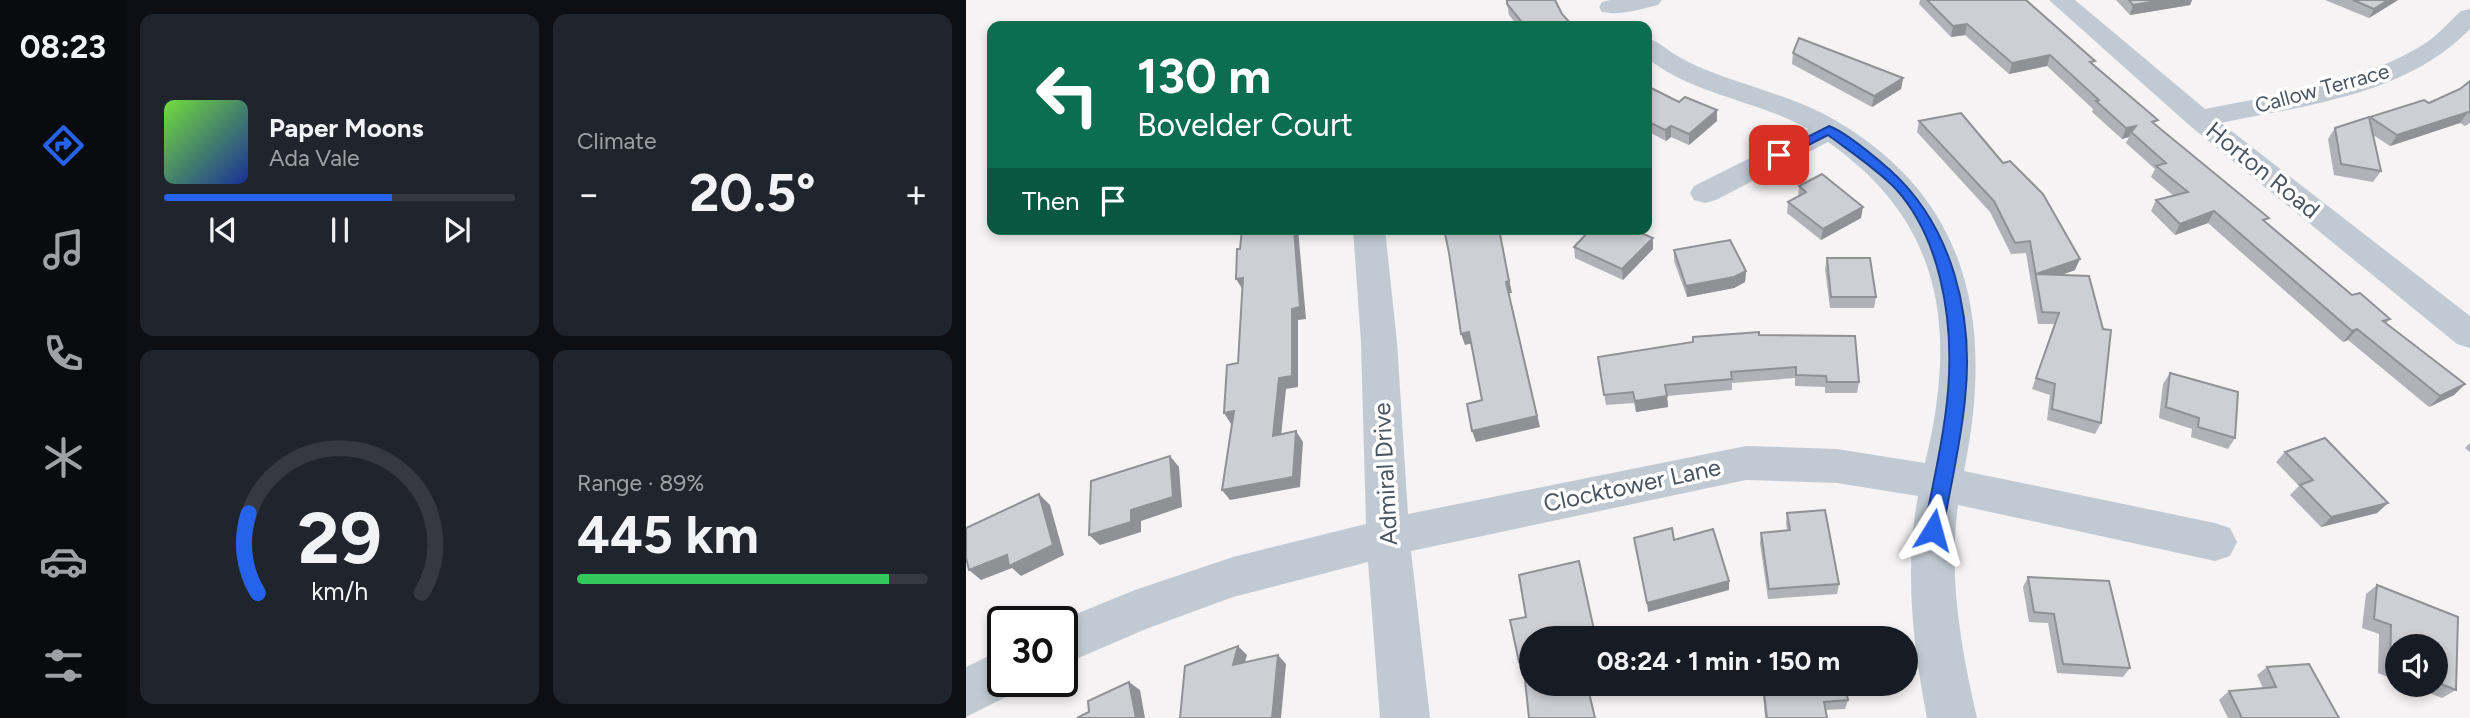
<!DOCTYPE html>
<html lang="en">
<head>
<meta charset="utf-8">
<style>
  body { margin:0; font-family:Figtree,sans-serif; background:#20242c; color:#f1f3f6; height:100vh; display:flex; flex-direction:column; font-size:26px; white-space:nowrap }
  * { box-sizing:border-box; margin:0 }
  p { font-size:23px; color:#9ea1a6 }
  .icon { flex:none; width:38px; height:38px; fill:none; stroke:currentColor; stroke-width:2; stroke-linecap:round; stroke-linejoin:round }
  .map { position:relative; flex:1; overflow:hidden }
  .side { display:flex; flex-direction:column; gap:14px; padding:14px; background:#0d0f14; width:840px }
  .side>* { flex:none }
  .banner { position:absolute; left:21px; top:21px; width:665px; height:214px; border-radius:14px; box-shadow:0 4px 10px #0003; background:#0b6e4f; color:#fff; overflow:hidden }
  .fabs { position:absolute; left:1419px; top:634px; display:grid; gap:14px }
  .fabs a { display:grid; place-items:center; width:63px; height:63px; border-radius:50%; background:#171b24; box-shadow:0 4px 10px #0003; font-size:35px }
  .speed { position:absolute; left:21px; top:606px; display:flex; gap:14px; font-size:35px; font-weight:700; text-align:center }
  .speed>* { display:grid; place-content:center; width:91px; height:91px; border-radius:50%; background:#171b24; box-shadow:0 4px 10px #0003; line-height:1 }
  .speed .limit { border:4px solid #111; border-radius:10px; background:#fff; color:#111 }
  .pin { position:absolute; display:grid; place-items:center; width:60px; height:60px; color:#fff; margin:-30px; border-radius:14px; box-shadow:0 4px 10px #0006 }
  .me { position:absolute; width:77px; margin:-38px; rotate:8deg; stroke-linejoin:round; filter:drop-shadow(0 0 5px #0008) }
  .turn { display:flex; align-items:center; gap:24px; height:147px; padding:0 35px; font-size:32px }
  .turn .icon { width:91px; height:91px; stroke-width:2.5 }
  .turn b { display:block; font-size:49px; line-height:60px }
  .then { display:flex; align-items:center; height:66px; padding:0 35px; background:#0003; gap:14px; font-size:26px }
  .big { font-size:52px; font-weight:700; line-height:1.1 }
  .side .tile { flex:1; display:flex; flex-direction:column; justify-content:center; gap:10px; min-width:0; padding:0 24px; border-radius:14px; background:#20242c }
  .side .dial { align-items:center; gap:0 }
  .dial svg { height:182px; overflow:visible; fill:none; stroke:#363941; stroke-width:7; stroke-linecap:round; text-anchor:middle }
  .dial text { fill:#f1f3f6; stroke:none }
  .song { display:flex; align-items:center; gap:21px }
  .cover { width:84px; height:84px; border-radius:10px; background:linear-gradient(135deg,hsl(100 70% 55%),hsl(230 70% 35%)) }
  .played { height:7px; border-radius:4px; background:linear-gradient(90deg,#2563eb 65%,#363941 65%) }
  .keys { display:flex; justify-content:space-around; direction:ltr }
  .heat { display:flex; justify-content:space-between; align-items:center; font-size:38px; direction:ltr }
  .charge { height:10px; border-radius:5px; background:linear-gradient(90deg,#34c759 89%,#363941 0) }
  .side .tiles { flex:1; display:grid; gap:14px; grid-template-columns:repeat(2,1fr) }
  .trip { position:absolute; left:553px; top:626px; width:399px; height:70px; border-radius:35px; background:#171b24; box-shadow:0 4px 10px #0003; font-weight:700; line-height:70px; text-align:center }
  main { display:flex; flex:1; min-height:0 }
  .tab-bar { display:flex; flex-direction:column; width:126px; justify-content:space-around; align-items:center; background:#090b0e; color:#9ea1a6 }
  .tab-bar .icon { width:49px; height:49px }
  .tab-bar .selected { color:#2563eb }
  .tab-bar b { font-size:32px; color:#f1f3f6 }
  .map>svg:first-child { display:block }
</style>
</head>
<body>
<main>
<nav class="tab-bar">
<b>08:23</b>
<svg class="icon selected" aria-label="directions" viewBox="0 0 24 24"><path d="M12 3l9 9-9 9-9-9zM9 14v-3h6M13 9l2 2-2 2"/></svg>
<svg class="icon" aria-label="music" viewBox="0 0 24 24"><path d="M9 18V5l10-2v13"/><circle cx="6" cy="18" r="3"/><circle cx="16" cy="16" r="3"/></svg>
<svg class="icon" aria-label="phone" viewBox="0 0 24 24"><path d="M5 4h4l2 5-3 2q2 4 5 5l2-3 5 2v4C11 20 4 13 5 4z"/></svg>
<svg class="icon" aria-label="climate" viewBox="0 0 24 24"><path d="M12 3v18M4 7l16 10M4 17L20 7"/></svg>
<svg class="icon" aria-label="car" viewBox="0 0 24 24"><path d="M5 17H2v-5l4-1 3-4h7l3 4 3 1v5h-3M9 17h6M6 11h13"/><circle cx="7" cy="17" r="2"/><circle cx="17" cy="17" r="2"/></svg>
<svg class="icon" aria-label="filters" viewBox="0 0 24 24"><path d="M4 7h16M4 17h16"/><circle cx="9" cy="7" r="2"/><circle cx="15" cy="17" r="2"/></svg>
</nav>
<section class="side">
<div class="tiles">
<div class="tile">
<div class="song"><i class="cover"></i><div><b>Paper Moons</b><p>Ada Vale</p></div></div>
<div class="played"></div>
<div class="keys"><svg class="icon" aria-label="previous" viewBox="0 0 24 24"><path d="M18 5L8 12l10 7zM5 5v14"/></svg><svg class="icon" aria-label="pause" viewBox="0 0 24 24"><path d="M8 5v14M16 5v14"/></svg><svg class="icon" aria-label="next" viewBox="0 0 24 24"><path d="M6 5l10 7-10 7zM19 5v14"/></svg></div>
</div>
<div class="tile"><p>Climate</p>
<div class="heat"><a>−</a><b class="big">20.5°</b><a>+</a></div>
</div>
<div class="tile dial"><svg viewBox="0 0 100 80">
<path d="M14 69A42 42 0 1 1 86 69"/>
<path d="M14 69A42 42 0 0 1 10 34" stroke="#2563eb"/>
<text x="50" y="56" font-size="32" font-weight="700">29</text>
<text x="50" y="72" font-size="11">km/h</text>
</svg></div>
<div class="tile"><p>Range · 89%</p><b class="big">445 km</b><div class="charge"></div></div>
</div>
</section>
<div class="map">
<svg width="1504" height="718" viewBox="0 0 1504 718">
  <rect width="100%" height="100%" fill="#f5f3f3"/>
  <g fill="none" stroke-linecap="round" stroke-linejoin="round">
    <g fill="#c1cad2" fill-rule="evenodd">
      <path d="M 644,0 L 696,0 L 692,5 C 676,9 653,16 636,12 L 633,7 L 636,2 Z"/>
      <path d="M 1083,0 L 1109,0 L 1239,109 C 1311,94 1390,85 1455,46 C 1470,37 1482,23 1495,11 L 1504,9 L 1504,29 C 1440,95 1341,105 1255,123 L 1504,316 L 1504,348 L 1491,344 L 1223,125 Z"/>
      <path d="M 681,38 C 692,41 699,48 708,54 C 723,63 739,70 756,76 C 789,88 824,97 856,113 C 1003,191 1029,319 998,471 L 1249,523 L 1264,528 L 1271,542 L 1264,556 L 1249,561 L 992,505 C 982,576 995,649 1011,718 L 961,718 C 947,645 938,570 952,496 L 871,483 L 780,480 L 445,551 L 464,718 L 414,718 L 402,562 L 267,597 L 180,629 L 96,665 L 96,621 L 93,621 L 169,590 L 267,557 L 400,524 L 395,342 L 387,229 L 419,229 L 431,342 L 442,514 L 780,446 L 871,449 L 959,463 C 991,332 979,224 862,142 L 750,200 L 739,203 L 728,200 L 724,193 L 728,186 L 842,129 C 791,100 727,95 681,58 Z"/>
      <polygon points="37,649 37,681 58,681 54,690 0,717 0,667"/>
    </g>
  </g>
  <g fill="#b0b2b7">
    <polygon points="954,0 1060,0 1190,125 1300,223 1386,295 1424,319 1420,323 1499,384 1488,395 1463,407 1382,340 1377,342 1242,223 1209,235 1185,211 1190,200 1208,196 1185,177 1189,169 1160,143 1163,137 1156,139 1126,112 1127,109 1081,66 1043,74 999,35 985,37 953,4"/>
    <polygon points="1150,0 1226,0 1224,5 1164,15"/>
    <polygon points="1359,0 1432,0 1403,18"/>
    <polygon points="541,4 596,14 607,26 552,26 543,15"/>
    <polygon points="827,53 937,78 935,89 906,107 826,64"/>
    <polygon points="1504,81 1504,123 1499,126 1494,123 1424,146 1407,135 1415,171 1407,182 1368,175 1362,139 1369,128 1403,118 1404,117 1463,103 1494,89"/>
    <polygon points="681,86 751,121 723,145 705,137 700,141 681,131"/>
    <polygon points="953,121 1109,270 1095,275 1135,423 1129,434 1081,420 1084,395 1066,389 1088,324 1072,324 1060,253 1045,254 1024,212 951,132"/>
    <polygon points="833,186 895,218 855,240 821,213 822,202 832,197"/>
    <polygon points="608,247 687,249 657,280 609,258"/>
    <polygon points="708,250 780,271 779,282 768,288 721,297 708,261"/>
    <polygon points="861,258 910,297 908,308 864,308 859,269"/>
    <polygon points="793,335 893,382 891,393 859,393 859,387 829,386 829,378 766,383 766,390 701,396 702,407 670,412 668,403 640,405 632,357"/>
    <polygon points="1204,373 1269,438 1262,449 1225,437 1226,429 1193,418 1197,384"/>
    <polygon points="1504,443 1504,452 1499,448"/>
    <polygon points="1319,452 1422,503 1411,513 1355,527 1324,495 1333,486 1310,462"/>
    <polygon points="821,513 873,584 871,594 802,599 794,543 795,533 821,531 820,523"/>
    <polygon points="1062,577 1164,668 1157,677 1091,673 1082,623 1063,622 1057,587"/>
    <polygon points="1411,585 1492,617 1490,690 1476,698 1440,684 1470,684 1470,646 1432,646 1432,681 1412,673 1413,634 1396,628 1400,594"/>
    <polygon points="1301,667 1373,718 1262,718 1253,700 1263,691 1297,688 1291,675"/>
    <polygon points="796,684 879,684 882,700 879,709 860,710 861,718 799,718"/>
  </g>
  <g fill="#909195">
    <polygon points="1196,0 1226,0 1224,5 1164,15 1167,5"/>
    <polygon points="1422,0 1432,0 1403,18 1408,9"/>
    <polygon points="1001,24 999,35 985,37 987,26"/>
    <polygon points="1084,55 1081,66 1043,74 1046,63"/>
    <polygon points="937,78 935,89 906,107 908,96"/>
    <polygon points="751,110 751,121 723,145 723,134"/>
    <polygon points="1502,112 1494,123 1424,146 1431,135"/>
    <polygon points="705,126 705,137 700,141 699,130"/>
    <polygon points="1170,126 1165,132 1163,137 1156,139 1160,128"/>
    <polygon points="897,207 895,218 855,240 857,229"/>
    <polygon points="1248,211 1242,223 1209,235 1214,224"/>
    <polygon points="328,229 332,229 340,319 332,320 332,387 320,389 314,446 307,436 313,378 326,309"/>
    <polygon points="533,229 546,293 543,293 574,427 510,442 506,431 571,416 540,282"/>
    <polygon points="687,238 687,249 657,280 656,269"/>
    <polygon points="1114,259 1109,270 1071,284 1070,274"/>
    <polygon points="780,271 779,282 768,288 721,297 720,286"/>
    <polygon points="277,278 277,290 270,279"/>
    <polygon points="1391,329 1382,340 1377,342 1386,331"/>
    <polygon points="503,332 506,343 499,345 495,334"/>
    <polygon points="1499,384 1488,395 1463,407 1474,396"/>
    <polygon points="701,396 702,407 670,412 669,401"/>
    <polygon points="268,411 275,421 265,424 258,413"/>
    <polygon points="330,431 337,442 334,487 264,500 256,490"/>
    <polygon points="204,456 213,467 216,507 175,521 175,532 134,545 123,535"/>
    <polygon points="73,494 84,505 98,555 55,576 46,568 15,580 3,570 41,555"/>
    <polygon points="1422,503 1411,513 1355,527 1365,517"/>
    <polygon points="763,581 763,590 682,612 681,603"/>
    <polygon points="272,646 281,655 276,673 267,665"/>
    <polygon points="312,655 320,664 315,718 306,718"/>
    <polygon points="557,661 560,669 556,671 553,662"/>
    <polygon points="163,682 174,690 179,718 170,718"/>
  </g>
  <g fill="#cdcfd5" stroke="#909195" stroke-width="2">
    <polygon points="541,0 589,0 596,14 607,26 559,26 541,4"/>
    <polygon points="961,0 1060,0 1129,61 1124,62 1192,120 1186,122 1303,218 1297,220 1386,295 1394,293 1424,319 1417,321 1499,384 1474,396 1391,329 1386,331 1248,211 1214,224 1190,200 1222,192 1190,166 1200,163 1165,132 1170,126 1160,128 1130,101 1133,100 1084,55 1046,63 1001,24 987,26"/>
    <polygon points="1163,0 1196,0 1167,5"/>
    <polygon points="1387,0 1422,0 1408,9"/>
    <polygon points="833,38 937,78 908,96 827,53"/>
    <polygon points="1504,81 1504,113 1502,112 1431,135 1404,117 1458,100 1463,103 1494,89"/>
    <polygon points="681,86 713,102 719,97 751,110 723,134 705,126 699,130 681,121"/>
    <polygon points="995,113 1037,163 1044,161 1077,194 1114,259 1070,274 1123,276 1137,329 1145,330 1135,423 1086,409 1089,384 1070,378 1093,313 1076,312 1064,241 1049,243 1028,201 953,121"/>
    <polygon points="1403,117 1415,171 1375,164 1369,128"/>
    <polygon points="856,174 897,207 857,229 822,202 840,192 833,186"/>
    <polygon points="276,229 328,229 334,307 326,309 326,376 313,378 307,436 330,431 327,477 256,490 268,411 258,413 261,365 272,363 277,278 270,279 271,249 274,249"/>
    <polygon points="478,229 533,229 543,281 540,282 571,416 506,431 501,404 516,400 503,332 495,334 483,253"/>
    <polygon points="625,229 644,229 656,234 661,229 666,229 687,238 656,269 608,247"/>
    <polygon points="764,240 780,271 768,277 720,286 708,250"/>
    <polygon points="861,258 904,258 910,297 865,297"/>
    <polygon points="793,332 793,335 889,336 893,382 861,382 860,376 830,375 830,367 765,372 766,379 699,385 701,396 669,401 667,392 638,395 632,357 727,342 727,337"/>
    <polygon points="1204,373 1272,392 1269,438 1232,427 1233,418 1200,407"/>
    <polygon points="1359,438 1422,503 1365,517 1334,485 1347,480 1319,452"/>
    <polygon points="204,456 207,497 165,510 165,522 123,535 125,481"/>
    <polygon points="73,494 87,545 43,566 41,555 3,570 0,558 0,528"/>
    <polygon points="859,510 873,584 803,589 795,533 824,530 821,513"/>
    <polygon points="706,528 708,540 747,529 763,581 681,603 668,538"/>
    <polygon points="613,561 630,639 565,639 565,684 621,684 629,718 563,718 557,661 553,662 544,620 560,617 553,575"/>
    <polygon points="1062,577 1143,581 1164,668 1097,664 1088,614 1068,612"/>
    <polygon points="1411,585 1492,617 1490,690 1470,682 1470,646 1432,646 1432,667 1424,665 1425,625 1408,619"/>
    <polygon points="272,646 267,665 312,655 306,718 214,718 219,666"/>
    <polygon points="1343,664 1373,718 1276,718 1263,691 1310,687 1301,667"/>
    <polygon points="163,682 170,718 111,718 123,712 122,701"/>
    <polygon points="797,684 879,684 882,700 858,702 861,718 801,718"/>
  </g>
  <path fill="#2563eb" stroke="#184099" stroke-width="2" d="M 863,126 C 880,132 909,157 923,169 C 987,226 1008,316 999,399 C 995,443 984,487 977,530 L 974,536 L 967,539 L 961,536 L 958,530 C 975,442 996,368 974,278 C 966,245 952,213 929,188 C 909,168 885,152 862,135 L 817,158 L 808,158 L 806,155 Z"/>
  <g text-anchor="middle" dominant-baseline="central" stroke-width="7" stroke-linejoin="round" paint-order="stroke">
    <g font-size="21" fill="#4a5661" stroke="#fff">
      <text transform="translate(1356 88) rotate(-15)">Callow Terrace</text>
    </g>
    <g font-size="24" fill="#4a5661" stroke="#fff">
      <text transform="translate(1297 170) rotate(39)">Horton Road</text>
      <text transform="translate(419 474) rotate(-93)">Admiral Drive</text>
      <text transform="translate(666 485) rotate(-12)">Clocktower Lane</text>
    </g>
  </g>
</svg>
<div class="fabs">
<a><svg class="icon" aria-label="sound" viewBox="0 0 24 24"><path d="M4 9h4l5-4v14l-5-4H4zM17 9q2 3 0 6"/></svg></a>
</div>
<div class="speed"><div class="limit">30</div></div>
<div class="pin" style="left:813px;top:155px;background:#d93025"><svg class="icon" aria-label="arrive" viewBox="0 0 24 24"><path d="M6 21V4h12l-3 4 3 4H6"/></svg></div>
<svg class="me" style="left:967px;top:530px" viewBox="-20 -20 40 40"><path d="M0-17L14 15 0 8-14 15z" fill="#2563eb" stroke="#fff" stroke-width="4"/></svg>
<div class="trip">08:24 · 1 min · 150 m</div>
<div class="banner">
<div class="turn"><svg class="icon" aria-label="left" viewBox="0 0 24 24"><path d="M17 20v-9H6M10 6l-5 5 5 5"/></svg><div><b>130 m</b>Bovelder Court</div></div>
<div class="then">Then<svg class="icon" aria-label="arrive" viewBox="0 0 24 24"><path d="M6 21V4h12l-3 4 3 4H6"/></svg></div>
</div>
</div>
</main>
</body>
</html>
